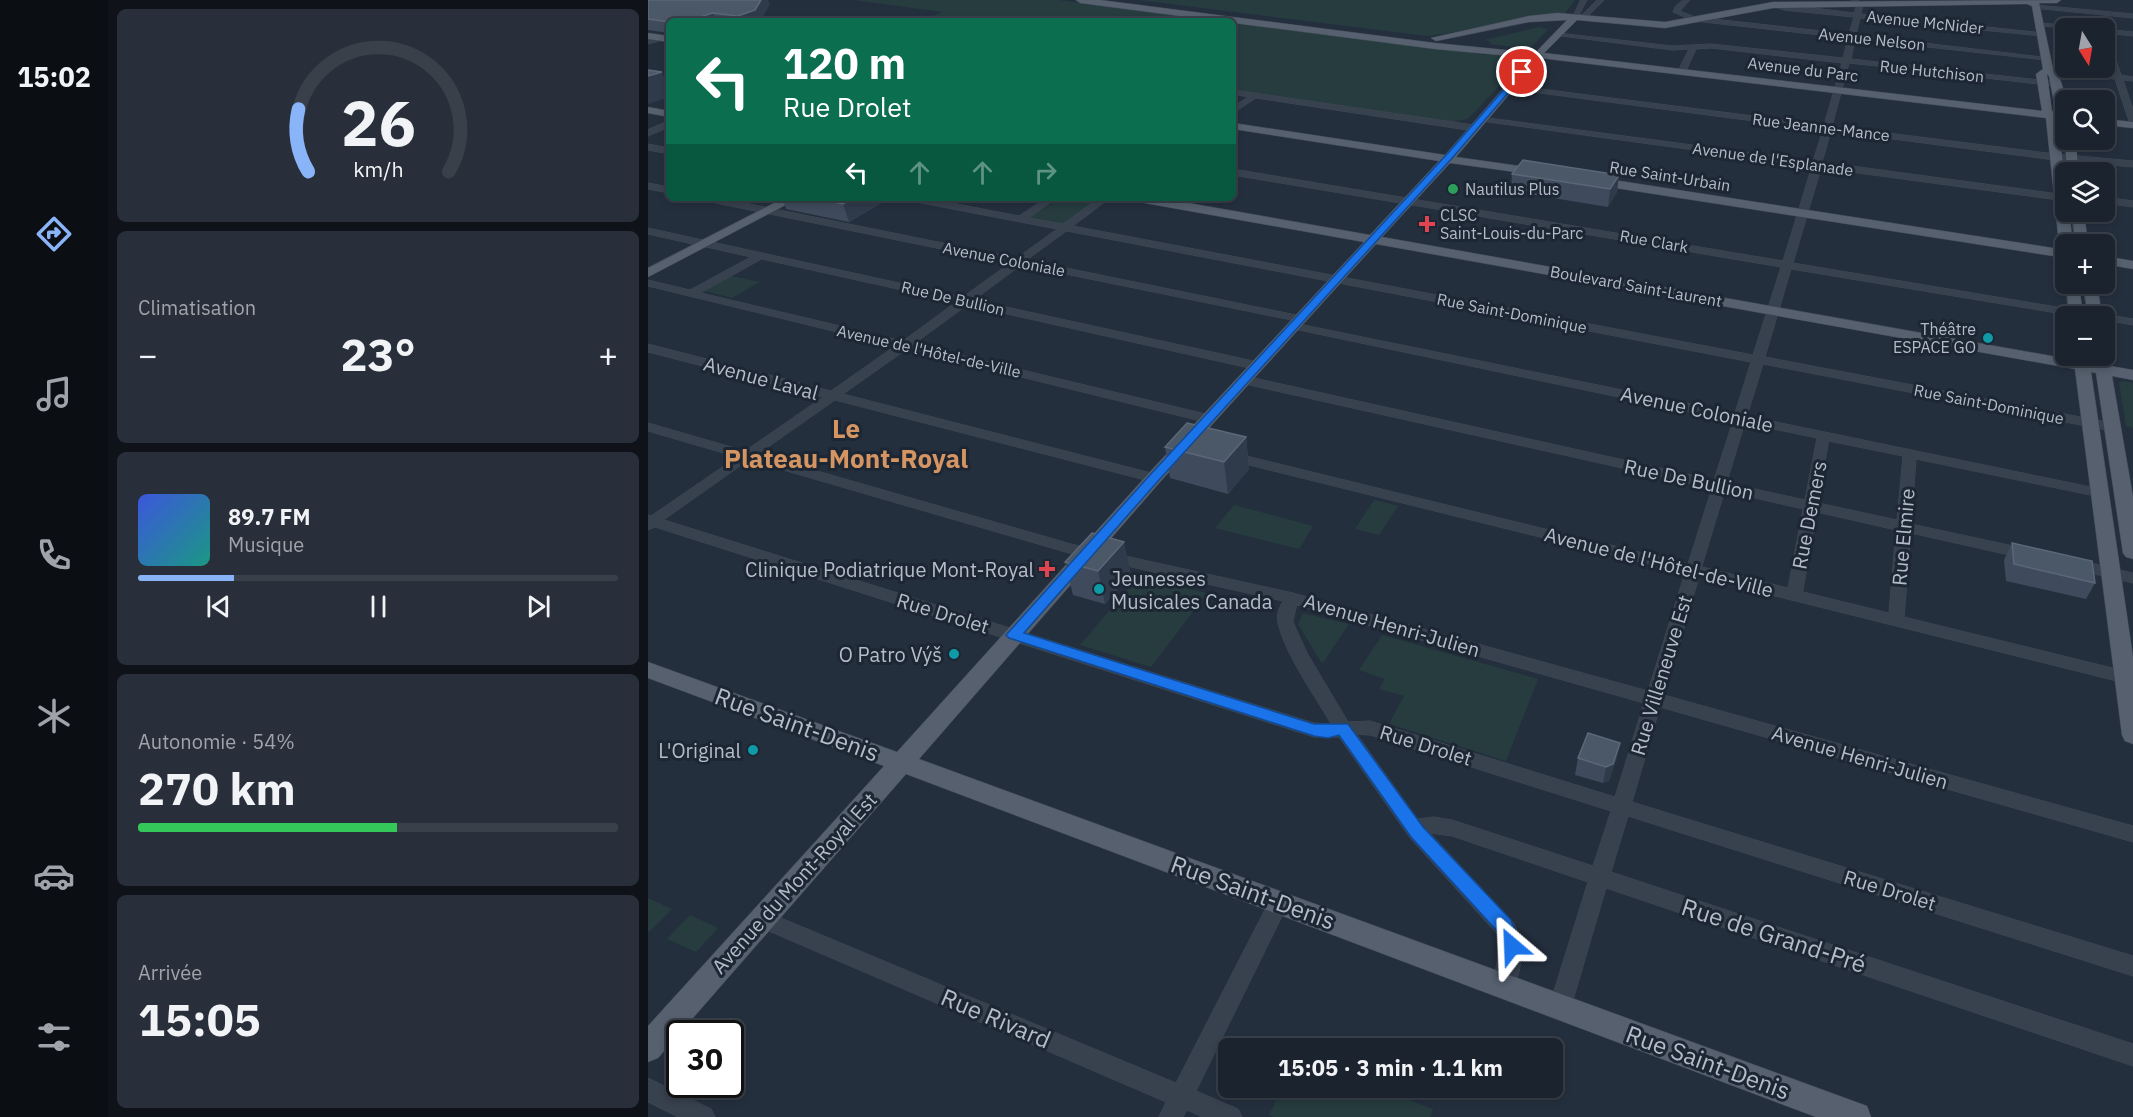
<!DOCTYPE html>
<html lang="fr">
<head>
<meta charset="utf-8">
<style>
  body { margin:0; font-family:"IBM Plex Sans",sans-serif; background:#282f3a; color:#f1f3f6; height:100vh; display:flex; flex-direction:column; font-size:22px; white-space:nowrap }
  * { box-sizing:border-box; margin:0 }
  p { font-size:20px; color:#a0a4aa }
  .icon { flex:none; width:33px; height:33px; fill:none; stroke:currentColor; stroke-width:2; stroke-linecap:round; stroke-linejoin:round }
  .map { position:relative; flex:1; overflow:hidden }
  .drawer { display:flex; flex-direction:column; gap:9px; padding:9px; background:#0f1319; width:540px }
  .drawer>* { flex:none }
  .banner { position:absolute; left:18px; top:18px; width:570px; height:183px; border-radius:9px; box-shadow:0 3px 9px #0003,0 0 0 2px #39404a; background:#0b6e4f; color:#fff; overflow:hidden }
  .needle { width:39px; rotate:169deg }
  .tools { position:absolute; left:1407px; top:18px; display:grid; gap:12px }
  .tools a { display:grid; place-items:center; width:60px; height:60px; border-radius:9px; background:#1b232e; box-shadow:0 3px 9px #0003,0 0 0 2px #39404a; font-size:30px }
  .speed { position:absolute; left:18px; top:1020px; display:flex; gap:12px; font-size:30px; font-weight:700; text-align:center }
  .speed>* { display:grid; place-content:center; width:78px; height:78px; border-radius:50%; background:#1b232e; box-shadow:0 3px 9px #0003,0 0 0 2px #39404a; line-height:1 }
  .speed .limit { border:3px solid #111; border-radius:9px; background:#fff; color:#111 }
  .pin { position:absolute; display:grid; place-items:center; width:51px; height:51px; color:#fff; margin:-26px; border:3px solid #fff; border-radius:50%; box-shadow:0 2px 6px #0007 }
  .me { position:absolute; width:66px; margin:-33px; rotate:334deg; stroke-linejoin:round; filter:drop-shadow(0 0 4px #0008) }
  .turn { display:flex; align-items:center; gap:21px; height:126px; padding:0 18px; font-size:27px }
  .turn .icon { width:78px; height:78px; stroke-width:2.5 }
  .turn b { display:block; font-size:42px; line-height:51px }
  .lanes { display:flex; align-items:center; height:57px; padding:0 18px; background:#0003; justify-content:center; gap:30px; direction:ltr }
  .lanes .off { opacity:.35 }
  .big { font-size:45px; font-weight:700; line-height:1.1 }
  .drawer .tile { flex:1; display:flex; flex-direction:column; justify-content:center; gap:9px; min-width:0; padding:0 21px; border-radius:9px; background:#282f3a }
  .drawer .dial { align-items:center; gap:0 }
  .dial svg { height:156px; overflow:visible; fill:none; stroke:#39404a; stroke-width:7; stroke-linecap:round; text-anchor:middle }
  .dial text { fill:#f1f3f6; stroke:none }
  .song { display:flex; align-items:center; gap:18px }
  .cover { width:72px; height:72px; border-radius:9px; background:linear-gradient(135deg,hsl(230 70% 55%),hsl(170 70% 35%)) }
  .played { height:6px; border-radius:3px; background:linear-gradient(90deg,#8ab4f8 20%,#39404a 20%) }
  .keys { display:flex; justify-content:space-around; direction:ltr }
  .heat { display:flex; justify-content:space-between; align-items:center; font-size:33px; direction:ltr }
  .charge { height:9px; border-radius:4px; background:linear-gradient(90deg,#34c759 54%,#39404a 0) }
  .trip { position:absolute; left:570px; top:1038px; width:345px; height:60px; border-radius:9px; background:#1b232e; box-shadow:0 3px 9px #0003,0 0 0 2px #39404a; font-weight:700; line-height:60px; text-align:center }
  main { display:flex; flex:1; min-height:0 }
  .tab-bar { display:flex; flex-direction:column; width:108px; justify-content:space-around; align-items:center; background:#0b0e12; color:#a0a4aa }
  .tab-bar .icon { width:42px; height:42px }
  .tab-bar .current { color:#8ab4f8 }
  .tab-bar b { font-size:27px; color:#f1f3f6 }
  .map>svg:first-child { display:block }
</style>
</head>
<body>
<main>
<nav class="tab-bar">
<b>15:02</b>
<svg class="icon current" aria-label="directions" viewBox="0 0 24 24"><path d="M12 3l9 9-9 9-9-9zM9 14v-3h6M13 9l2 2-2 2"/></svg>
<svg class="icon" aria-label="music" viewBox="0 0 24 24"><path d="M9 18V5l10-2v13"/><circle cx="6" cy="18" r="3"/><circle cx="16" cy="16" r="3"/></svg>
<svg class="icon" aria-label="phone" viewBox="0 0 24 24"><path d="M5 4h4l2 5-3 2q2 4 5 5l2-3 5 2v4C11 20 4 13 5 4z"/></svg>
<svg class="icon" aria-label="climate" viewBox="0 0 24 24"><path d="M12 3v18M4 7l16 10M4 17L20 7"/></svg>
<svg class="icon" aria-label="car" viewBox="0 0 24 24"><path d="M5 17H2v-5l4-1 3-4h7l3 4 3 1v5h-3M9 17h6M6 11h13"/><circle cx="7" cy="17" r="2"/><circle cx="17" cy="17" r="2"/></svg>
<svg class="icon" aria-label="filters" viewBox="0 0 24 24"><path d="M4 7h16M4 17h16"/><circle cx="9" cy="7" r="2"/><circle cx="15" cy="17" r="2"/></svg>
</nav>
<section class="drawer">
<div class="tile dial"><svg viewBox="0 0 100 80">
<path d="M14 69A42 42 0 1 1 86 69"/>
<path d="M14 69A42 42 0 0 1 9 37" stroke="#8ab4f8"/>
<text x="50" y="56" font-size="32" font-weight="700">26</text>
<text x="50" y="72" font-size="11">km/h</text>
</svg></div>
<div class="tile"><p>Climatisation</p>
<div class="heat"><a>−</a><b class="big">23°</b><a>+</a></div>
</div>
<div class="tile">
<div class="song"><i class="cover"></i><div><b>89.7 FM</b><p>Musique</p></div></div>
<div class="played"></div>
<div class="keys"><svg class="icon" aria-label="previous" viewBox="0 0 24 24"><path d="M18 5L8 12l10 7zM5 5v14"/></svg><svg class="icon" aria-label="pause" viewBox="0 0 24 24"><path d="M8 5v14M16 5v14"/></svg><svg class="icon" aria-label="next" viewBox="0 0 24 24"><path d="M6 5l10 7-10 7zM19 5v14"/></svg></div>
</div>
<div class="tile"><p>Autonomie · 54%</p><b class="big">270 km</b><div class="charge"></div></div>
<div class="tile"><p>Arrivée</p><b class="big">15:05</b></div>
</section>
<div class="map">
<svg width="1485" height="1117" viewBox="0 0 1485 1117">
  <rect width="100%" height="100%" fill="#242f3e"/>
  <g fill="#263c3f">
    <polygon points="205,0 411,0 583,21 273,21 294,12"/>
    <polygon points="491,0 927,0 917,13 879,17 801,33 779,36"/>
    <path d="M 585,21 L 830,52 L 828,54 C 842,56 864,53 874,62 L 820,119 L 804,122 L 585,90 Z"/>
    <polygon points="891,27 899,29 899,31 883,47 874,48 842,44 843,42 837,40"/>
    <polygon points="413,198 451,198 416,224 381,218"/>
    <polygon points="83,276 112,282 84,298 57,291"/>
    <polygon points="1476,381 1485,383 1485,428 1478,426 1471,382"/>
    <polygon points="726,500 750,506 731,535 707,529"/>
    <polygon points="586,505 665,526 651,549 567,528"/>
    <polygon points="490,577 559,593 503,667 432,645"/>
    <polygon points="655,613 701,624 675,663 673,662 650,624"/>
    <polygon points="734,635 890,679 858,761 741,724 756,696 731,689 737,679 711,670"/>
    <polygon points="0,898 24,909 1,932 0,931"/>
    <polygon points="42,915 70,928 48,952 19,939"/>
    <polygon points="634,1088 730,1088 785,1109 782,1117 626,1117 621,1115"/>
  </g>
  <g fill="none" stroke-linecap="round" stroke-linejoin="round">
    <g stroke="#414a57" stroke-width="1">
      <g id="minor">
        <polygon points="933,0 939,0 931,15 935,14 949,0 956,0 939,17 924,19"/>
        <path d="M 1035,0 L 1042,0 L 1032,11 L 1047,17 L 1201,34 L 1206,17 L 1136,10 L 1122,5 L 1125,3 L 1206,13 L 1209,5 L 1203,0 L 1210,0 L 1215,4 L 1213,14 L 1396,33 L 1394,36 L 1212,18 L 1208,35 L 1402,58 L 1398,60 L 1207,39 L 1203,59 L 1409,82 L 1413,84 L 1409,86 L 1201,63 L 1184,126 L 1399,153 L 1485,161 L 1485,167 L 1399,159 L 1183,131 L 1174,162 L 1418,195 L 1418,201 L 1173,168 L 1145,263 L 1427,310 L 1433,313 L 1427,316 L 1143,269 L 1117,357 L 1464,423 L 1470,427 L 1469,430 L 1464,431 L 1115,364 L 1099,416 L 1457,490 L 1459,493 L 1452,497 L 1268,459 L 1263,524 L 1379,549 L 1386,554 L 1379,559 L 1263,533 L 1256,617 L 1485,673 L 1485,685 L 1051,577 L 1016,695 L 1485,826 L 1485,842 L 1012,707 L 984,802 L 1485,956 L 1485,976 L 980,816 L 963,872 L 1485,1044 L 1485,1066 L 958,888 L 923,1007 L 920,1014 L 912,1017 L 904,1014 L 901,1007 L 940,882 L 804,836 L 782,833 L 866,923 C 869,930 874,939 874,946 C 875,960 869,981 864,993 L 856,996 L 848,993 C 841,975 856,954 850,935 L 762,838 L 691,737 L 666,737 L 7,527 L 0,530 L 0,515 L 3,516 L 89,457 L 0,431 L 0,423 L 97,451 L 175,397 L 0,352 L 0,344 L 183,391 L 247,346 L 0,286 L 0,280 L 42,290 L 103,257 L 0,234 L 0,228 L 315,297 L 362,263 L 58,201 L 53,198 L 72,198 L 369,258 L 409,229 L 263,201 L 258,198 L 278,198 L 371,216 L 398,198 L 409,198 L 381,218 L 415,224 L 451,198 L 462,198 L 425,226 L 1105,355 L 1133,267 L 585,175 L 585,169 L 1135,261 L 1164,166 L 833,121 L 829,119 L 833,117 L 1165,161 L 1175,130 L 861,89 L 857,87 L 861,85 L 1176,125 L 1194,63 L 1063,48 L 1048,49 L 1038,71 L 1034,73 L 1030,71 L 1041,49 L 1024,50 L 906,35 L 910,33 L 1024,46 L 1063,44 L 1195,58 L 1200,38 L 1046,21 L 1025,12 L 1027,7 ZM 419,231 L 1103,362 L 1087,413 L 646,323 L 640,326 L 646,329 L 1085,421 L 1066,480 L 597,376 L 591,380 L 597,384 L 1064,488 L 1040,564 L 582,452 L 575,456 L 577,459 L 1037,573 L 1000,691 L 645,593 L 423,544 L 110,454 L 187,400 L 501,481 L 511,481 L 513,478 L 511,475 L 195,394 L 259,349 L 561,423 L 567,419 L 566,416 L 266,344 L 319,305 L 610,370 L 616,366 L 610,362 L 326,300 L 373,265 L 653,322 L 659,319 L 653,316 L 379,260 ZM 114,259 L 308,302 L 255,341 L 53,293 ZM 1097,423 L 1169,438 L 1157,500 L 1079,483 ZM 1181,441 L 1255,456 L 1249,520 L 1170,503 ZM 101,460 L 421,553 L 635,601 C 631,608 628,615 630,623 C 637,654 667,696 683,724 L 666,723 L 16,520 ZM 1077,491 L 1155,509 L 1140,588 L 1054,567 ZM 1169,512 L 1248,530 L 1241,613 L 1155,592 ZM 649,605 L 996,703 L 967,797 L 722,721 L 700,722 L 659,653 L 645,622 ZM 709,734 L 722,735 L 963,811 L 945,866 L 804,820 L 786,817 L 770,819 Z"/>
        <polygon points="1388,5 1485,14 1485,18 1386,8"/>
        <polygon points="1392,23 1429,26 1432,28 1390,26"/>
        <polygon points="1456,29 1485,32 1485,36 1456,33"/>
        <polygon points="1456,34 1460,36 1473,75 1485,77 1485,81 1475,80 1485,109 1485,124 1481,121 1467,79 1396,70 1400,68 1465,75 1456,48"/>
        <polygon points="12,36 15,40 0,44 0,40"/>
        <polygon points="585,90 826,125 830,128 826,131 608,98 585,113 585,107 600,97 585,94"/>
        <polygon points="21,121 21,127 0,136 0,130"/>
        <polygon points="0,144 21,148 21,154 0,150"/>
        <polygon points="0,183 21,187 21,193 0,189"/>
        <polygon points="1456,197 1485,201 1485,207 1456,203"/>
        <polygon points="1456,314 1485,319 1485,325 1456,320 1456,316 1451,316"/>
        <polygon points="1426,559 1485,573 1485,583 1421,568 1418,564 1421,560"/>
        <polygon points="631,893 638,896 641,902 548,1091 590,1109 594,1117 554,1117 539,1110 535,1117 511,1117 518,1102 107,925 104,919 107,913 114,910 121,913 528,1083 624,896"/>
        <polygon points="0,1078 63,1109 67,1117 30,1117 0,1102"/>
      </g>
    </g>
    <g stroke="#414a57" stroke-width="1">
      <g id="major">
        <path d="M 428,0 L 452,0 L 787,43 L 887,53 L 919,20 L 881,22 L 788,41 L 783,38 L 881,16 L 909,13 L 1017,22 L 1125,2 L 1413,0 L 1409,3 L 1391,3 L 1405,69 C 1417,79 1418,107 1418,122 L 1409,119 L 1418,185 L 1418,212 L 1421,212 L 1425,244 L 1418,244 L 1418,248 L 1411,244 L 1398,118 L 892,58 L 808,157 L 893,169 L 899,173 L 897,176 L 802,163 L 734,237 L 1426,360 L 1426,356 L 1440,356 L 1442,363 L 1446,363 L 1447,356 L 1456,354 L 1461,358 L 1462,366 L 1485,370 L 1485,380 L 1464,376 L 1485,497 L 1485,559 L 1478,557 L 1475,553 L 1448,373 L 1443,372 L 1485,657 L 1485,744 L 1477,741 L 1474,735 L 1427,369 L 728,244 L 512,482 L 271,759 L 1208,1102 L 1219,1106 L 1223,1117 L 1168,1117 L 258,774 L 10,1058 L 0,1062 L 0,1026 L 236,766 L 0,678 L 0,662 L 249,752 L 500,474 L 716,242 L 491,202 L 485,198 L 512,198 L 722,235 L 791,161 L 585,129 L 585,123 L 797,155 L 882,58 L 787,49 L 432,3 ZM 1379,4 L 1384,6 L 1395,69 L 1388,74 L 1394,111 L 896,53 L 929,20 L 1017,28 L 1125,8 ZM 1399,74 L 1401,76 L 1408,113 L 1404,111 Z"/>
        <polygon points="0,33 21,36 21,42 0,39"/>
        <polygon points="0,107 21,111 21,117 0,113"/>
        <polygon points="1456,119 1485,122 1485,128 1456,125"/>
        <polygon points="1417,138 1427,140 1431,172 1419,172"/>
        <polygon points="946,177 1418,250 1418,258 942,184 940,181"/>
        <polygon points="136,198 151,198 0,277 0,268"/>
        <polygon points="1424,212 1436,212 1440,244 1427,244"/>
        <polygon points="1456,256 1485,261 1485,269 1456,264"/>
        <polygon points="1418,283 1431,284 1435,316 1421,316"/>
        <polygon points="1435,284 1449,284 1454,316 1440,316"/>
      </g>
    </g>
    <use href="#minor" fill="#38414e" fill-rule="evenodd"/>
    <use href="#major" fill="#56606e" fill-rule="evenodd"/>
  </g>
  <g fill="#3f4b5c">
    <polygon points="0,0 122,4 112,21 21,21 21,33 0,30"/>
    <polygon points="864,174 971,175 969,192 960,207 863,191"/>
    <polygon points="134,198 242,198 201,222 138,209"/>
    <polygon points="598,437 601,469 580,494 522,478 517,447"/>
    <polygon points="1364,543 1447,583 1438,599 1358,581 1356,560"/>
    <polygon points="417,562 483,574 457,604 425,595"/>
    <polygon points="972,743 968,760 961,781 955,783 927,775 930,758"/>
  </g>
  <g fill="#2f3b4b">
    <polygon points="113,0 120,0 122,4 112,21 92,21 90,16"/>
    <polygon points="65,13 68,21 39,21"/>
    <polygon points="14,72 21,90 21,97 0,104 0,76"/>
    <polygon points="971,175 969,192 960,207 962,189"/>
    <polygon points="205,198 242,198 201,222 195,204"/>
    <polygon points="598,437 601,469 580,494 576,462"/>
    <polygon points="476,542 483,574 457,604 450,571"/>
    <polygon points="972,743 968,760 961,781 955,783 958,767"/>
  </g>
  <g fill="#4b5868" stroke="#5c6777" stroke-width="1.5">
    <polygon points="0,0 113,0 107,10 90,16 65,13 39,21 21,21 21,22 0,19"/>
    <polygon points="0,70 14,72 0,76"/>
    <polygon points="875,160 971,175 962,189 864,174"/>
    <polygon points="166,198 205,198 195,204"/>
    <polygon points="539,423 598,437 576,462 517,447"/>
    <polygon points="444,533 476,542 450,571 417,562"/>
    <polygon points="1364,543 1444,561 1447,583 1366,564"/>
    <polygon points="940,733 972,743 965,764 958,767 930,758"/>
  </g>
  <polygon fill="#1a73e8" stroke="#114b97" stroke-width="1.5" points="872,71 878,72 806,156 510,481 376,633 666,724 700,724 775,827 863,920 874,946 871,952 864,955 857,952 849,931 763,837 691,735 680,738 666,736 361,638 358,635 502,475 800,153"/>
  <circle fill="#2e9e5b" stroke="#1d2633" stroke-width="2" cx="805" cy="189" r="6"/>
  <g fill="#e0444e" stroke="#1d2633" stroke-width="2">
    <path d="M776 215h6v6h6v6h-6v6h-6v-6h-6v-6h6z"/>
    <path d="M396 560h6v6h6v6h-6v6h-6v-6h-6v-6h6z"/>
  </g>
  <g fill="#0f9aa8" stroke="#1d2633" stroke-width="2">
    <circle cx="1340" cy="338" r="6"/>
    <circle cx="451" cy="589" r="6"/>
    <circle cx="306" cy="654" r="6"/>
    <circle cx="105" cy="750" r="6"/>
  </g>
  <g text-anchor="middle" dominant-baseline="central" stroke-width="6" stroke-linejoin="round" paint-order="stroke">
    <g font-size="16" fill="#b4bcc9" stroke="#1d2633">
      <text transform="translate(1277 22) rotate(6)">Avenue McNider</text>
      <text transform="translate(1224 39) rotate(6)">Avenue Nelson</text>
      <text transform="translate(1155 69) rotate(7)">Avenue du Parc</text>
      <text transform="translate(1284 71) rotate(6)">Rue Hutchison</text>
      <text transform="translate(1173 127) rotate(7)">Rue Jeanne-Mance</text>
      <text transform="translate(1125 159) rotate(8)">Avenue de l'Esplanade</text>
      <text transform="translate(1022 176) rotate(9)">Rue Saint-Urbain</text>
      <text transform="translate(1006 241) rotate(10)">Rue Clark</text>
      <text transform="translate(356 259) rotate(11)">Avenue Coloniale</text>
      <text transform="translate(988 286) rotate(10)">Boulevard Saint-Laurent</text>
      <text transform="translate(305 298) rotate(13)">Rue De Bullion</text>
      <text transform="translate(864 313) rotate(11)">Rue Saint-Dominique</text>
      <text transform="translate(281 351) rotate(13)">Avenue de l'Hôtel-de-Ville</text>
      <text transform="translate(1341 404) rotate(11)">Rue Saint-Dominique</text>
    </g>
    <g font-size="16" fill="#b4bcc9" stroke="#1d2633" text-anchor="start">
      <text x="817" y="189">Nautilus Plus</text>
      <text x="792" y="215">CLSC<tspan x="792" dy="18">Saint-Louis-du-Parc</tspan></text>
      <text x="1328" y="329" text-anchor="end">Théâtre<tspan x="1328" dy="18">ESPACE GO</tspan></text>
    </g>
    <g font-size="20" fill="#b4bcc9" stroke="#1d2633">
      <text transform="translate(113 378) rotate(15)">Avenue Laval</text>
      <text transform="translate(1049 409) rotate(12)">Avenue Coloniale</text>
      <text transform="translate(1041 479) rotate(12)">Rue De Bullion</text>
      <text transform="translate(1161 515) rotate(-79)">Rue Demers</text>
      <text transform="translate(1255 537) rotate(-85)">Rue Elmire</text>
      <text transform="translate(1011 562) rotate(14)">Avenue de l'Hôtel-de-Ville</text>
      <text transform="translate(295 613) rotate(17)">Rue Drolet</text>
      <text transform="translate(744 625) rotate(16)">Avenue Henri-Julien</text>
      <text transform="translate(1013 675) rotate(-73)">Rue Villeneuve Est</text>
      <text transform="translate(778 745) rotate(17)">Rue Drolet</text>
      <text transform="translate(1212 757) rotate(16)">Avenue Henri-Julien</text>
      <text transform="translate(146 883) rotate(-48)">Avenue du Mont-Royal Est</text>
      <text transform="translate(1242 890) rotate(17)">Rue Drolet</text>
    </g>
    <g font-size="20" fill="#b4bcc9" stroke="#1d2633" text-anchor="end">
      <text x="386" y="569">Clinique Podiatrique Mont-Royal</text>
      <text x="463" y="578" text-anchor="start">Jeunesses<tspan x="463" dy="23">Musicales Canada</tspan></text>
      <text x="294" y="654">O Patro Výš</text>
      <text x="93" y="750">L'Original</text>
    </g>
    <g font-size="24" fill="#b4bcc9" stroke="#1d2633">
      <text transform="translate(149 724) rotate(20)">Rue Saint-Denis</text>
      <text transform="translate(605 892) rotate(20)">Rue Saint-Denis</text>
      <text transform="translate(1126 935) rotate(18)">Rue de Grand-Pré</text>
      <text transform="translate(348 1018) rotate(23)">Rue Rivard</text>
      <text transform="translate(1060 1062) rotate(20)">Rue Saint-Denis</text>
    </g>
    <g font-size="26" font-weight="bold" fill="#d59563" stroke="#1d2633">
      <text x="198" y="428">Le<tspan x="198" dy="30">Plateau-Mont-Royal</tspan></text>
    </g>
  </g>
</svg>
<div class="tools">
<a><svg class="needle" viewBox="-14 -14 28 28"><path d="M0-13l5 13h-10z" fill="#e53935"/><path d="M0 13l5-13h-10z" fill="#a0a4aa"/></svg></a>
<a><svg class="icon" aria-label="search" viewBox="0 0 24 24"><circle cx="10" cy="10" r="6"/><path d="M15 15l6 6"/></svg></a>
<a><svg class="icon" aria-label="layers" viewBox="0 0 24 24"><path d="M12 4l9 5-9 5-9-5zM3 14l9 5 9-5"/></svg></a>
<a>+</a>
<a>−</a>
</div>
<div class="speed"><div class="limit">30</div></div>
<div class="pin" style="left:874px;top:72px;background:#d93025"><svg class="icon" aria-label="arrive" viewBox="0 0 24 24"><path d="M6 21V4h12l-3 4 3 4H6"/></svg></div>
<svg class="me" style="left:864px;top:946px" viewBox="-20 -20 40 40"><path d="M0-17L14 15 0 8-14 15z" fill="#1a73e8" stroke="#fff" stroke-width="4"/></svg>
<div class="trip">15:05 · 3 min · 1.1 km</div>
<div class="banner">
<div class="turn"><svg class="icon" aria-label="left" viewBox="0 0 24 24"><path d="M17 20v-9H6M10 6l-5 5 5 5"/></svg><div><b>120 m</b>Rue Drolet</div></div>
<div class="lanes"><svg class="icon" aria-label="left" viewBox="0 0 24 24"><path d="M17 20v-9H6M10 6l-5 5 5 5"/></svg><svg class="icon off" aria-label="ahead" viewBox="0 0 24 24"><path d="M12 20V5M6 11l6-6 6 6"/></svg><svg class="icon off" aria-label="ahead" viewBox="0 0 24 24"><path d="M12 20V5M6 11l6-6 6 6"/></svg><svg class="icon off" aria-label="right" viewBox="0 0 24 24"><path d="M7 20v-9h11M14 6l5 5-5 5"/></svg></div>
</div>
</div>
</main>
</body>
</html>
